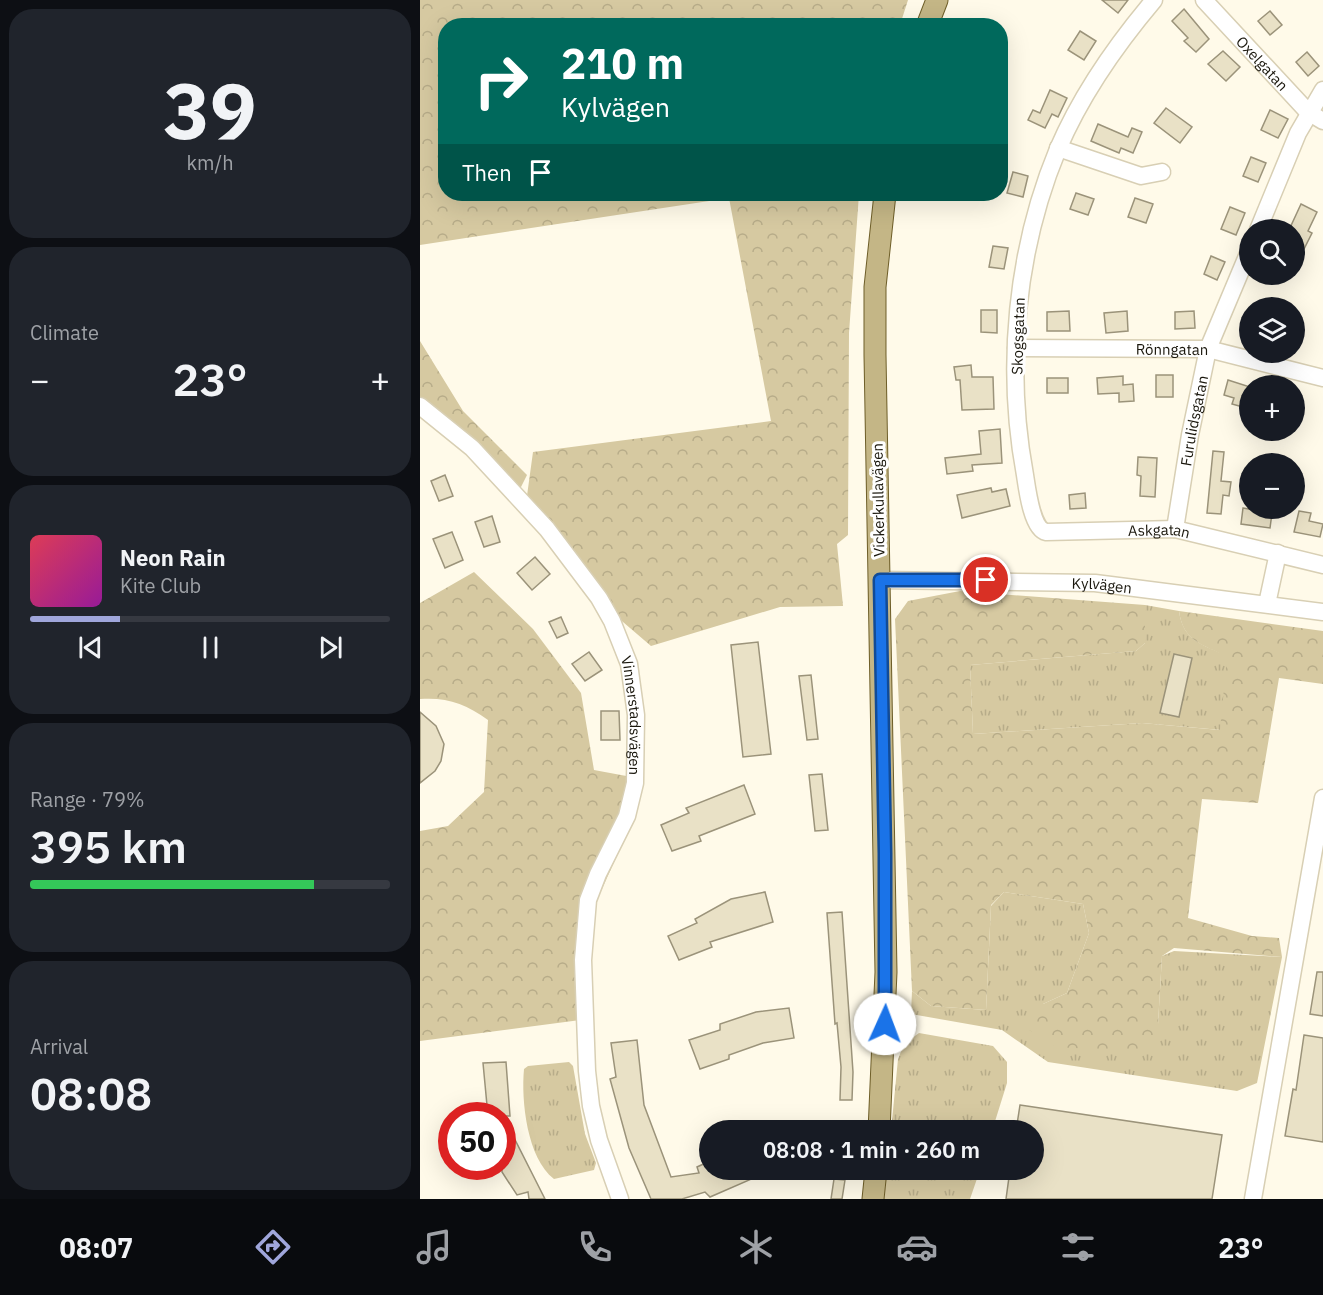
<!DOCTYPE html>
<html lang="en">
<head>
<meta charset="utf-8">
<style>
  body { margin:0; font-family:"IBM Plex Sans",sans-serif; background:#20242c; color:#f1f3f6; height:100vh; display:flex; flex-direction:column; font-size:22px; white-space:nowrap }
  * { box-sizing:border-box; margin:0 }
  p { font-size:20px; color:#9ea1a6 }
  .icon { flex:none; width:33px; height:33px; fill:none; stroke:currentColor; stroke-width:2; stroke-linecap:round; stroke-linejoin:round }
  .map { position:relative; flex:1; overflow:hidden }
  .side { display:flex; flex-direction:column; gap:9px; padding:9px; background:#0d0f14; width:420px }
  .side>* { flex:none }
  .guide { position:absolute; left:18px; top:18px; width:570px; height:183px; border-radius:24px; box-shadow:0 6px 24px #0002; background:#00695c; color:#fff; overflow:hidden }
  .controls { position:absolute; left:819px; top:219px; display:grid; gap:12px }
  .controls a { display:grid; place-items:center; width:66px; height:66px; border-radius:50%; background:#171b24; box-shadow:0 6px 24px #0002; font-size:30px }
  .speed { position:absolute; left:18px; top:1102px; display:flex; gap:12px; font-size:30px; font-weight:700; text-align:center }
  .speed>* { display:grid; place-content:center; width:78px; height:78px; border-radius:50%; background:#171b24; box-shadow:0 6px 24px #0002; line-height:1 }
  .speed .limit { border:9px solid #d22; background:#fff; color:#111 }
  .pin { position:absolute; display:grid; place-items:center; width:51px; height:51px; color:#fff; margin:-26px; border:3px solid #fff; border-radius:50%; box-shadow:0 2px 6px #0007 }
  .me { position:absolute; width:66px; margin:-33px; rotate:2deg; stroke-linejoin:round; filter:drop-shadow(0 0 4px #0008) }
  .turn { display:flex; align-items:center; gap:21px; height:126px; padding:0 24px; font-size:27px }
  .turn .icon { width:78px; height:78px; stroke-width:2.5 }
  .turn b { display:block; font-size:42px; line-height:51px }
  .then { display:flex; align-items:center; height:57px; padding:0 24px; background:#0003; gap:12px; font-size:22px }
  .big { font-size:45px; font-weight:600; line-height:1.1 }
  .side .card { flex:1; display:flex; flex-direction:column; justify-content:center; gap:9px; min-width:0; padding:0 21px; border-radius:24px; background:#20242c }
  .side .dial { align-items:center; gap:0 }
  .dial b { font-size:78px; line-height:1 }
  .song { display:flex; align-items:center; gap:18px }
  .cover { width:72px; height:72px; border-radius:9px; background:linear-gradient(135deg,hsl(350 70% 55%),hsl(300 70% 35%)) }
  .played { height:6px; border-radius:3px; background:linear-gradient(90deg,#9fa6db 25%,#363941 25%) }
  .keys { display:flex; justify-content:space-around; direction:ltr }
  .heat { display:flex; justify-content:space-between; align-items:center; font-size:33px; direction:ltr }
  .charge { height:9px; border-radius:4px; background:linear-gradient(90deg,#34c759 79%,#363941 0) }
  .trip { position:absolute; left:279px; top:1120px; width:345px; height:60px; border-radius:30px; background:#171b24; box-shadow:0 6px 24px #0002; font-weight:600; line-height:60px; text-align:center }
  .dock { display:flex; height:96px; justify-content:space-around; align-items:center; background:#090b0e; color:#9ea1a6 }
  .dock .icon { width:42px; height:42px }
  .dock .current { color:#9fa6db }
  .dock b { font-size:27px; color:#f1f3f6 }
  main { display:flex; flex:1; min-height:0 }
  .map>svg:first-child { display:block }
</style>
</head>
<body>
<main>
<section class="side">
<div class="card dial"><b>39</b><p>km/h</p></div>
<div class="card"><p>Climate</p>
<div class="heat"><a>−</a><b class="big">23°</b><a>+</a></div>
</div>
<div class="card">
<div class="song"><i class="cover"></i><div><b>Neon Rain</b><p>Kite Club</p></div></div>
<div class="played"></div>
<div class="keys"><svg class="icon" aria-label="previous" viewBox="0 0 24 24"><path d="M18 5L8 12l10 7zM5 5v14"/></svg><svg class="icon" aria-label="pause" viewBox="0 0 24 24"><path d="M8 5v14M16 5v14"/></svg><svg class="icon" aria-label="next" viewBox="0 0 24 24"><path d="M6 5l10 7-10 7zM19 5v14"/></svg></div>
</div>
<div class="card"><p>Range · 79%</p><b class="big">395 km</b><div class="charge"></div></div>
<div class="card"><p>Arrival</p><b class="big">08:08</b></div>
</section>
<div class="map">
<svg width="903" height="1199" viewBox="0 0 903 1199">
  <defs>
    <pattern id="grass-tufts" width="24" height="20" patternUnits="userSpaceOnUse" patternTransform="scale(1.5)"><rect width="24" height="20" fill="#d6c9a1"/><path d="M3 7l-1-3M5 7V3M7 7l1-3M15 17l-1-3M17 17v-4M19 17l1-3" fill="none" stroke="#b7ac89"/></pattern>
    <pattern id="forest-crowns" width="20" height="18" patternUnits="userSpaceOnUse" patternTransform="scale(1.5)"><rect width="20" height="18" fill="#d6c9a1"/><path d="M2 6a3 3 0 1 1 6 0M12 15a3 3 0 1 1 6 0" fill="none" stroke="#b7ac89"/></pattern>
  </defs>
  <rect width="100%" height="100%" fill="#fffae9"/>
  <g fill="url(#grass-tufts)">
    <path d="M 725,605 L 759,611 C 763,641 783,645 808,656 L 801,730 L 722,723 L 553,734 L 550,665 L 716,651 L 725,643 Z"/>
    <polygon points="584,892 663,904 669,933 647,993 623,1004 738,1024 742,956 754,951 862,957 837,1083 817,1091 628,1062 582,1030 491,1014 492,991 511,1006 566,1010 571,906"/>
    <polygon points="499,1033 573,1046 587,1062 587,1083 572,1131 471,1131 478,1059 484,1044"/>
    <path d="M 149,1062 L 153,1066 L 165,1134 L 176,1163 L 174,1170 L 134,1179 C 107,1158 101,1101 104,1069 L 108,1066 Z"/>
    <polygon points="467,1170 560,1170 550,1199 464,1199"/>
  </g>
  <g fill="url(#forest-crowns)">
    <polygon points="0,0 488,0 480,25 26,26 26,194 439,194 429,333 428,535 417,544 423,606 360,607 231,646 182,604 106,503 113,452 351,421 309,198 0,245"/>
    <polygon points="0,341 43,411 107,475 97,495 0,405"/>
    <path d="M 54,572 L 113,629 L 161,693 L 174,770 L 217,778 L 209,829 L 177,900 L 167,966 L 168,1019 L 0,1041 L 0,831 L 28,826 L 64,792 L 68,720 C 46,704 27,697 0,699 L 0,603 Z"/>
    <path d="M 540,591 L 725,605 L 725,643 L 716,651 L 550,665 L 553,734 L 722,723 L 800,730 L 807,657 C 783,644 763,642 759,611 L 903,631 L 903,684 L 859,678 L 838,803 L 782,799 L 768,918 L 832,936 L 859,938 L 862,957 L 754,948 L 742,956 L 738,1024 L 726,1052 L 635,1047 L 608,1029 L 623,1004 L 647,993 L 669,933 L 663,904 L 584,892 L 571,905 L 566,1010 L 511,1006 L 492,991 L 475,619 L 488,601 Z"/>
  </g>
  <g fill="#e9e1c6" stroke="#9b937a" stroke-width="1.5">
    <polygon points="682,0 708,0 698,13"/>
    <polygon points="764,9 789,39 776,52 764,41 768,38 752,21"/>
    <polygon points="850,11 862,25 850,35 838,21"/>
    <polygon points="660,31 676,41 664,60 648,50"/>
    <polygon points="803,51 820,67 806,81 788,64"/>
    <polygon points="887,52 899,66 888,76 876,62"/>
    <polygon points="630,90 647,98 638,117 632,114 625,128 608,120 613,110 620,113"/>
    <polygon points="746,108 772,127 760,143 734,123"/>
    <polygon points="850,110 868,119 858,138 841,130"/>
    <polygon points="678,124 708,137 712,128 722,132 713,153 701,148 699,153 671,141"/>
    <polygon points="831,157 846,163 838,182 823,176"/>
    <polygon points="593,172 608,176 603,197 587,193"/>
    <polygon points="656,193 674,199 668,215 650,209"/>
    <polygon points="715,198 733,204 726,223 708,217"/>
    <polygon points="881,204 897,212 888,231 892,233 874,269 874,230 869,230"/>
    <polygon points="810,207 825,213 816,235 801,229"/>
    <polygon points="573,246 588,248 584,269 569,267"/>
    <polygon points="791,256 805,262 797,280 784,274"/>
    <polygon points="561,310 577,310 577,333 561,332"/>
    <polygon points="649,311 650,331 627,331 627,312"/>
    <polygon points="707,311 708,331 686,333 684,313"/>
    <polygon points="774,311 775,328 755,329 755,312"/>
    <polygon points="551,365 552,377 573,377 574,409 542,410 540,380 536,380 534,367"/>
    <rect x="736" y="375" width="17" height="22"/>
    <polygon points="703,376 703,385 713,384 714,401 699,402 699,393 678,394 677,378"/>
    <rect x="627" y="378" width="21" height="15"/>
    <polygon points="808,380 830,387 830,409 812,404 814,398 804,395"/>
    <polygon points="580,429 582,463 552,465 553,471 527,474 525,458 561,454 559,431"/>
    <polygon points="793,451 804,452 801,481 811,482 809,496 803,495 801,514 787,513"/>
    <polygon points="718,457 737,458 735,497 720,496 721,476 717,475"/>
    <polygon points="25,475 33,496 19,501 11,481"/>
    <polygon points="571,488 572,492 586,489 590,506 542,518 537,495"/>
    <polygon points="665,493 666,508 650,509 649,495"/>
    <polygon points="823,508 852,513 850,528 821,524"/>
    <polygon points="879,511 891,513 889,521 903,524 900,537 874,532"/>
    <polygon points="72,516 80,542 64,547 55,522"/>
    <polygon points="32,532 43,560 25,568 13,539"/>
    <polygon points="115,557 130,574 112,590 97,573"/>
    <polygon points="141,617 148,633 137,638 129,622"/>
    <polygon points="338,642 351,754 323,757 311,645"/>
    <polygon points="169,652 182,670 165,681 152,664"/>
    <polygon points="754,654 772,658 759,717 740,713"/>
    <polygon points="391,675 398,739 387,740 379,676"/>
    <polygon points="181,711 199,711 200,740 181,740"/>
    <polygon points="0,712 16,726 24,744 21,761 15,771 0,783"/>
    <polygon points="402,774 408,830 395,831 389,775"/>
    <polygon points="324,785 335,814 279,836 281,841 252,851 241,825 269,813 266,808"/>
    <polygon points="345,892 353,922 290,942 292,947 259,960 248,936 277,923 275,919 311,899"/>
    <polygon points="422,912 433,1072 432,1100 420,1100 421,1067 417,1023 415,1024 407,913"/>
    <polygon points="897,972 903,972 903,1016 890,1014"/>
    <polygon points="369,1008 374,1038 343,1043 309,1055 309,1059 280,1069 269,1040 300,1030 300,1024 336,1012"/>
    <polygon points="884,1035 903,1038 903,1142 865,1136 873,1089 876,1090"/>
    <polygon points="217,1040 224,1105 251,1177 279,1173 277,1167 290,1161 290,1170 352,1170 290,1197 285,1192 262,1199 231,1199 209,1148 190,1079 196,1077 191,1043"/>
    <polygon points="86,1062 90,1116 83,1116 125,1199 109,1199 108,1192 97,1195 82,1172 82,1116 68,1116 63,1063"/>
    <polygon points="600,1105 802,1135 792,1199 586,1199 590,1170 614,1170 614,1131 596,1131"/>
    <polygon points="414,1179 425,1180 422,1199 411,1199"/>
  </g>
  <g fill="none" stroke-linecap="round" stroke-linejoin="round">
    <g stroke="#d8cfb4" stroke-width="19">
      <g id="minor">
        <path id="s1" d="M 734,0 C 696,45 661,95 638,149 C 596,250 585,367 605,475 C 607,488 612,529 626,532 L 755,529 L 903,565"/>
        <path id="s2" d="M 784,0 L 888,112 L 903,121"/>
        <polyline points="638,148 721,176 742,172"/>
        <polyline points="838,230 878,133 903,90"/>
        <path id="s3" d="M 596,348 L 788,349 L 903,378"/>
        <path id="s4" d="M 0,406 L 52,448 L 127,529 L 179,598 L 192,621 L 209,664 L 216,715 L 215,783 L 207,816 L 178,874 L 168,900 L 163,960 L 167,1071 L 171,1106 L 179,1140 L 200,1199"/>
        <path id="s5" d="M 755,529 L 770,435 L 788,349 L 830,249"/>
        <path id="s6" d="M 460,580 L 675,583 L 903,612"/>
        <polyline points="847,604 858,553"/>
        <polyline points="833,1199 903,798"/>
      </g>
    </g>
    <g stroke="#6e5e28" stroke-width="23">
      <g id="major">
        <polyline points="507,26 517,0"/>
        <polyline points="459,1131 466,972 455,355 455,287 465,194"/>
        <polyline points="453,1199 456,1170"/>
      </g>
    </g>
    <use href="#minor" stroke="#fff" stroke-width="16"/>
    <use href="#major" stroke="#c4b686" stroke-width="21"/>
  </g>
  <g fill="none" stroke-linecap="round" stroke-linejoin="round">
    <g stroke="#114b97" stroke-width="15">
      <polyline id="route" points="465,1024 465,853 460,580 566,580"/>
    </g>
    <use href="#route" stroke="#1a73e8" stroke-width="10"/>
  </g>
  <g text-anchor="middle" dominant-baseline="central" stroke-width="6" stroke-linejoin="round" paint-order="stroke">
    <g font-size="15" fill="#1a170d" stroke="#fff">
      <text stroke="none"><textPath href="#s2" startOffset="86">Oxelgatan</textPath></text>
      <text transform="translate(598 336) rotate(-88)">Skogsgatan</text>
      <text stroke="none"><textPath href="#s3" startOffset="156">Rönngatan</textPath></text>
      <text stroke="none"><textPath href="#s5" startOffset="110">Furulidsgatan</textPath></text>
      <text transform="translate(458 500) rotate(-91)">Vickerkullavägen</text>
      <text stroke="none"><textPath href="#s1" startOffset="686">Askgatan</textPath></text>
      <text stroke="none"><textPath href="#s6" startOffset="222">Kylvägen</textPath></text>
      <text stroke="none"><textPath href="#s4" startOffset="388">Vinnerstadsvägen</textPath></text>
    </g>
  </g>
</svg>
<div class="controls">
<a><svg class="icon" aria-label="search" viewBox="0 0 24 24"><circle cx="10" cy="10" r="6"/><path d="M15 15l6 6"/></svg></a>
<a><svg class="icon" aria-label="layers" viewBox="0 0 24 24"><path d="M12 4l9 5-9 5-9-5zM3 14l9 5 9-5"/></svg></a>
<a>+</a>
<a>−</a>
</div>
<div class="speed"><div class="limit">50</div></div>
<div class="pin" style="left:566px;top:580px;background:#d93025"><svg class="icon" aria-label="arrive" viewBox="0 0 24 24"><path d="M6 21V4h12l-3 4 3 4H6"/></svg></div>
<svg class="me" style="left:465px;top:1024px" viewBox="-20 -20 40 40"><circle r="19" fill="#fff"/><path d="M0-13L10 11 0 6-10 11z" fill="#1a73e8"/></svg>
<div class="trip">08:08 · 1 min · 260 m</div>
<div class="guide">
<div class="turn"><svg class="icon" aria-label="right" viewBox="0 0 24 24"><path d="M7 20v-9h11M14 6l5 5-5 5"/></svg><div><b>210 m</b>Kylvägen</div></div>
<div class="then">Then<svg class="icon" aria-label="arrive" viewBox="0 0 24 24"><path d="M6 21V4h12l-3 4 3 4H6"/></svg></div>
</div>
</div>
</main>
<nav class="dock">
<b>08:07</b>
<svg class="icon current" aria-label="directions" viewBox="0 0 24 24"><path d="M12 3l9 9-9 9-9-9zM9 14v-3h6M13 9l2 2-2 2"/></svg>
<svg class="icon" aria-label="music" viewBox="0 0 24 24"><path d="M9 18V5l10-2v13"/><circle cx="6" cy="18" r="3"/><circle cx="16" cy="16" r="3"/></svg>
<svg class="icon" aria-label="phone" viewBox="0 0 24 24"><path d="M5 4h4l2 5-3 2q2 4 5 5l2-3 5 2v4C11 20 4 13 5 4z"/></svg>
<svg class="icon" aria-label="climate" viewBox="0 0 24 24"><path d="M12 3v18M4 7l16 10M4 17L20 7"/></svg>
<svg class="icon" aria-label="car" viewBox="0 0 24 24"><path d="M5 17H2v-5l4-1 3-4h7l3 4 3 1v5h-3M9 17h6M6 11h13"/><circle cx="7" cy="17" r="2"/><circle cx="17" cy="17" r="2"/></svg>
<svg class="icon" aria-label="filters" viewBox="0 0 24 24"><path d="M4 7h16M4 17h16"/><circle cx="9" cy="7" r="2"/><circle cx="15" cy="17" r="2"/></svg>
<b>23°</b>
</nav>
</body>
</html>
